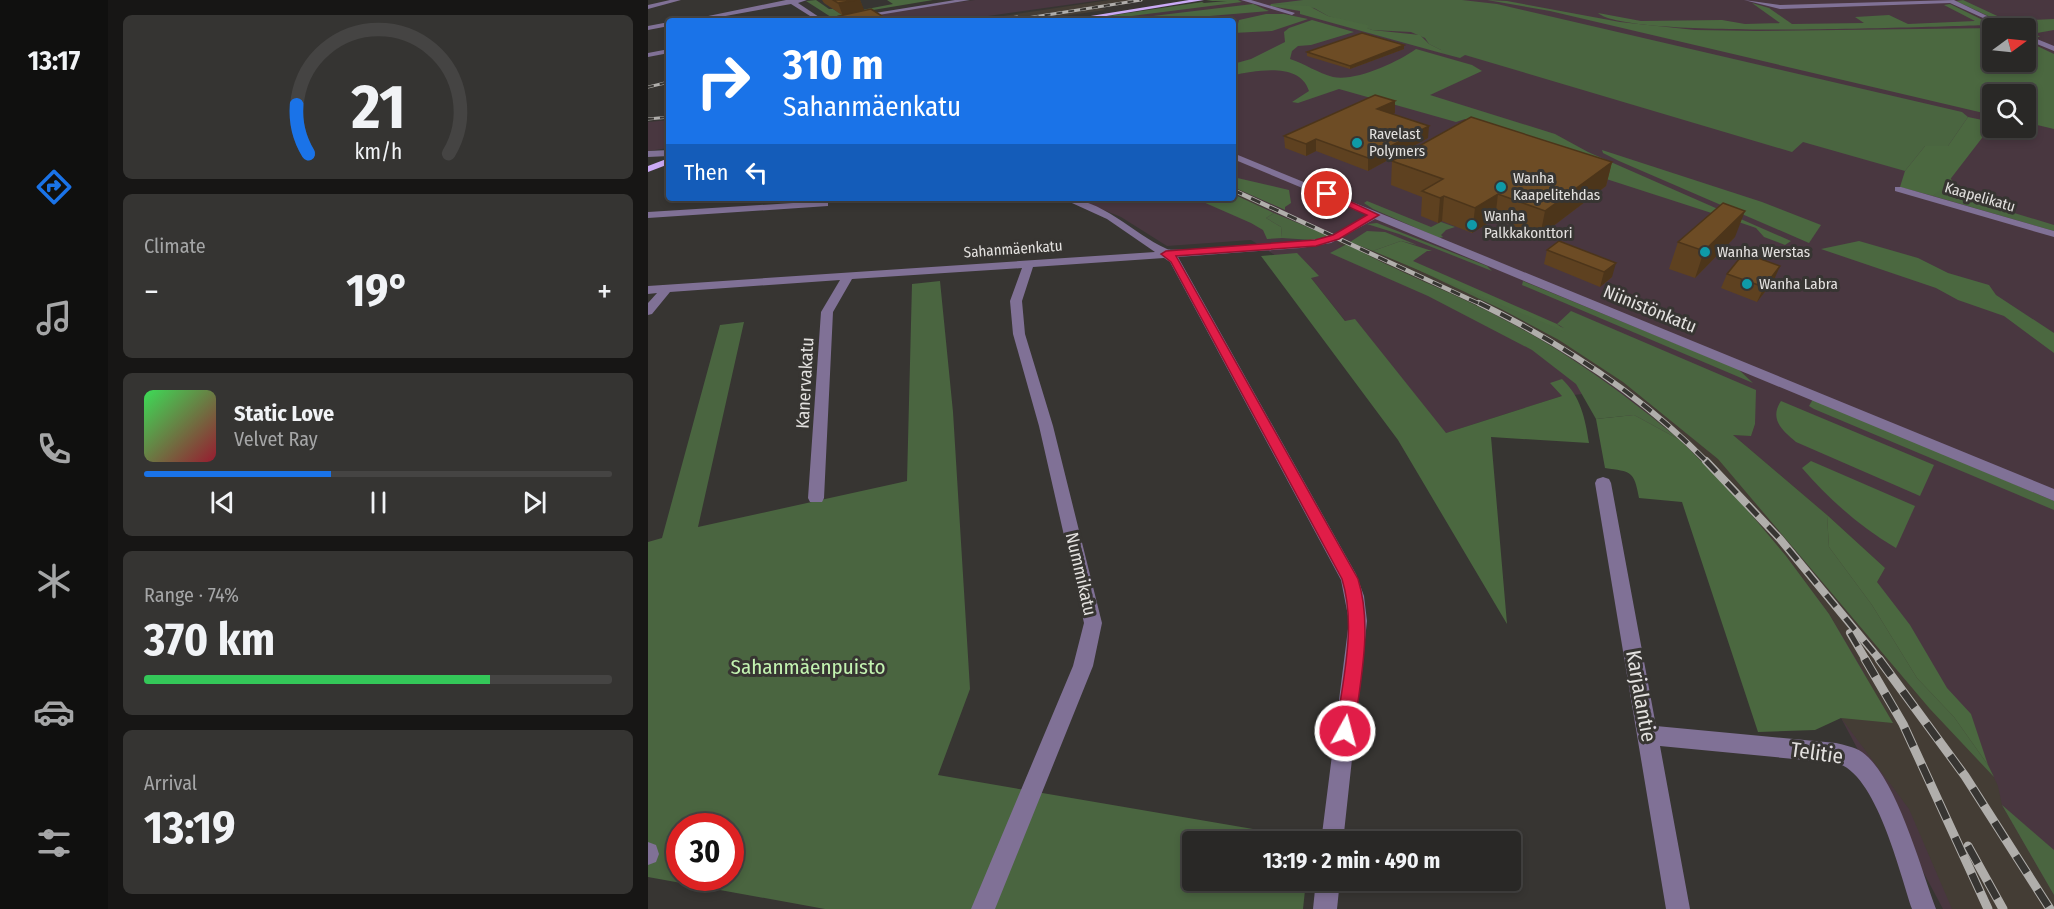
<!DOCTYPE html>
<html lang="en">
<head>
<meta charset="utf-8">
<style>
  body { margin:0; font-family:"Fira Sans Condensed",sans-serif; background:#353432; color:#f1f3f6; height:100vh; display:flex; flex-direction:column; font-size:22px; white-space:nowrap }
  * { box-sizing:border-box; margin:0 }
  p { font-size:20px; color:#a5a6a7 }
  .icon { flex:none; width:33px; height:33px; fill:none; stroke:currentColor; stroke-width:2; stroke-linecap:round; stroke-linejoin:round }
  .map { position:relative; flex:1; overflow:hidden }
  .details { display:flex; flex-direction:column; gap:15px; padding:15px; background:#171615; width:540px }
  .details>* { flex:none }
  .top-card { position:absolute; left:18px; top:18px; width:570px; height:183px; border-radius:6px; box-shadow:0 3px 9px #0003,0 0 0 2px #454443; background:#1a73e8; color:#fff; overflow:hidden }
  .needle { width:39px; rotate:75deg }
  .fabs { position:absolute; left:1334px; top:18px; display:grid; gap:12px }
  .fabs a { display:grid; place-items:center; width:54px; height:54px; border-radius:6px; background:#292826; box-shadow:0 3px 9px #0003,0 0 0 2px #454443; font-size:30px }
  .speed { position:absolute; left:18px; top:813px; display:flex; gap:12px; font-size:30px; font-weight:700; text-align:center }
  .speed>* { display:grid; place-content:center; width:78px; height:78px; border-radius:50%; background:#292826; box-shadow:0 3px 9px #0003,0 0 0 2px #454443; line-height:1 }
  .speed .limit { border:9px solid #d22; background:#fff; color:#111 }
  .pin { position:absolute; display:grid; place-items:center; width:51px; height:51px; color:#fff; margin:-26px; border:3px solid #fff; border-radius:50%; box-shadow:0 2px 6px #0007 }
  .me { position:absolute; width:66px; margin:-33px; rotate:7deg; stroke-linejoin:round; filter:drop-shadow(0 0 4px #0008) }
  .turn { display:flex; align-items:center; gap:21px; height:126px; padding:0 18px; font-size:27px }
  .turn .icon { width:78px; height:78px; stroke-width:2.5 }
  .turn b { display:block; font-size:42px; line-height:51px }
  .then { display:flex; align-items:center; height:57px; padding:0 18px; background:#0003; gap:12px; font-size:22px }
  .big { font-size:45px; font-weight:700; line-height:1.1 }
  .details .tile { flex:1; display:flex; flex-direction:column; justify-content:center; gap:9px; min-width:0; padding:0 21px; border-radius:9px; background:#353432 }
  .details .dial { align-items:center; gap:0 }
  .dial svg { height:156px; overflow:visible; fill:none; stroke:#454443; stroke-width:7; stroke-linecap:round; text-anchor:middle }
  .dial text { fill:#f1f3f6; stroke:none }
  .song { display:flex; align-items:center; gap:18px }
  .cover { width:72px; height:72px; border-radius:9px; background:linear-gradient(135deg,hsl(130 70% 55%),hsl(350 70% 35%)) }
  .played { height:6px; border-radius:3px; background:linear-gradient(90deg,#1a73e8 40%,#454443 40%) }
  .keys { display:flex; justify-content:space-around; direction:ltr }
  .heat { display:flex; justify-content:space-between; align-items:center; font-size:33px; direction:ltr }
  .charge { height:9px; border-radius:4px; background:linear-gradient(90deg,#34c759 74%,#454443 0) }
  .trip { position:absolute; left:534px; top:831px; width:339px; height:60px; border-radius:6px; background:#292826; box-shadow:0 3px 9px #0003,0 0 0 2px #454443; font-weight:700; line-height:60px; text-align:center }
  main { display:flex; flex:1; min-height:0 }
  .dock { display:flex; flex-direction:column; width:108px; justify-content:space-around; align-items:center; background:#10100f; color:#a5a6a7 }
  .dock .icon { width:42px; height:42px }
  .dock .active { color:#1a73e8 }
  .dock b { font-size:27px; color:#f1f3f6 }
  .map>svg:first-child { display:block }
</style>
</head>
<body>
<main>
<nav class="dock">
<b>13:17</b>
<svg class="icon active" aria-label="directions" viewBox="0 0 24 24"><path d="M12 3l9 9-9 9-9-9zM9 14v-3h6M13 9l2 2-2 2"/></svg>
<svg class="icon" aria-label="music" viewBox="0 0 24 24"><path d="M9 18V5l10-2v13"/><circle cx="6" cy="18" r="3"/><circle cx="16" cy="16" r="3"/></svg>
<svg class="icon" aria-label="phone" viewBox="0 0 24 24"><path d="M5 4h4l2 5-3 2q2 4 5 5l2-3 5 2v4C11 20 4 13 5 4z"/></svg>
<svg class="icon" aria-label="climate" viewBox="0 0 24 24"><path d="M12 3v18M4 7l16 10M4 17L20 7"/></svg>
<svg class="icon" aria-label="car" viewBox="0 0 24 24"><path d="M5 17H2v-5l4-1 3-4h7l3 4 3 1v5h-3M9 17h6M6 11h13"/><circle cx="7" cy="17" r="2"/><circle cx="17" cy="17" r="2"/></svg>
<svg class="icon" aria-label="filters" viewBox="0 0 24 24"><path d="M4 7h16M4 17h16"/><circle cx="9" cy="7" r="2"/><circle cx="15" cy="17" r="2"/></svg>
</nav>
<section class="details">
<div class="tile dial"><svg viewBox="0 0 100 80">
<path d="M14 69A42 42 0 1 1 86 69"/>
<path d="M14 69A42 42 0 0 1 8 44" stroke="#1a73e8"/>
<text x="50" y="56" font-size="32" font-weight="700">21</text>
<text x="50" y="72" font-size="11">km/h</text>
</svg></div>
<div class="tile"><p>Climate</p>
<div class="heat"><a>−</a><b class="big">19°</b><a>+</a></div>
</div>
<div class="tile">
<div class="song"><i class="cover"></i><div><b>Static Love</b><p>Velvet Ray</p></div></div>
<div class="played"></div>
<div class="keys"><svg class="icon" aria-label="previous" viewBox="0 0 24 24"><path d="M18 5L8 12l10 7zM5 5v14"/></svg><svg class="icon" aria-label="pause" viewBox="0 0 24 24"><path d="M8 5v14M16 5v14"/></svg><svg class="icon" aria-label="next" viewBox="0 0 24 24"><path d="M6 5l10 7-10 7zM19 5v14"/></svg></div>
</div>
<div class="tile"><p>Range · 74%</p><b class="big">370 km</b><div class="charge"></div></div>
<div class="tile"><p>Arrival</p><b class="big">13:19</b></div>
</section>
<div class="map">
<svg width="1406" height="909" viewBox="0 0 1406 909">
  <rect width="100%" height="100%" fill="#373532"/>
  <polygon fill="#493741" points="327,0 454,0 305,21 194,21 272,7"/>
  <g fill="#493740" fill-rule="evenodd">
    <path d="M 590,0 L 1406,0 L 1406,909 L 1295,909 L 1193,718 L 958,392 L 914,396 L 789,436 L 663,278 L 603,240 L 519,246 L 473,217 L 426,198 L 585,198 L 585,21 L 430,21 ZM 1344,28 L 1377,28 L 1377,62 L 1344,62 ZM 1344,94 L 1377,94 L 1377,128 L 1344,128 Z"/>
    <polygon points="21,120 21,148 0,151 0,122"/>
  </g>
  <g fill="#443d35">
    <polygon points="461,0 499,0 451,8 458,10 379,21 322,21"/>
    <polygon points="585,187 697,240 807,284 967,353 1107,424 1103,436 1085,435 1179,515 1237,568 1229,582 1340,765 1350,786 1354,805 1406,895 1406,909 1304,909 1261,809 1193,718 1218,675 1181,614 1138,556 1086,494 1032,440 977,394 916,353 854,318 721,256 689,244 693,241 585,194"/>
  </g>
  <g fill="#4a6540" fill-rule="evenodd">
    <polygon points="655,0 814,0 849,4 1314,112 1320,117 1300,146 1277,146 1257,171 1155,142 1144,152 817,55 812,58 793,53 793,50 781,44 777,38 763,32 724,30 680,16 666,8 623,4"/>
    <polygon points="1302,178 1320,199 1406,225 1406,231 1285,196"/>
    <polygon points="719,201 783,227 793,222 807,227 798,230 793,235 795,237 791,238 725,209 716,203"/>
    <polygon points="626,213 681,236 664,240 634,238 633,227 618,218"/>
    <polygon points="729,223 839,266 844,271 751,234 719,224"/>
    <polygon points="719,231 737,232 769,245 753,241 725,251 702,242"/>
    <path d="M 699,244 C 749,272 804,292 855,319 C 922,354 974,392 1032,440 L 986,415 L 948,419 L 928,384 L 884,350 L 780,296 L 682,253 Z"/>
    <polygon points="760,265 916,328 909,324 923,311 1108,390 1107,424 1103,436 1085,435 1179,515 1181,547 1224,605 1269,678 1306,717 1340,765 1346,777 1282,709 1070,459 975,382 911,340 855,310"/>
    <path d="M 292,281 L 305,412 L 322,689 L 290,775 L 663,839 L 663,842 L 544,842 L 544,880 L 658,881 L 655,909 L 177,909 L 0,877 L 0,542 L 14,538 L 72,325 L 96,322 L 50,527 L 259,481 L 264,284 ZM 32,826 L 82,826 L 82,878 L 32,878 Z"/>
    <polygon points="875,281 1090,369 1105,383 874,285"/>
    <polygon points="1165,399 1406,501 1406,510 1166,409 1161,406"/>
    <polygon points="1354,805 1406,850 1406,895"/>
  </g>
  <g fill="#4b6840">
    <polygon points="168,0 181,9 185,9 193,14 245,4 239,0 285,0 183,17 158,1"/>
    <polygon points="564,0 590,0 594,2 444,21 426,21 554,2 556,3 579,1 558,1"/>
    <polygon points="839,0 859,1 972,22 1047,30 1109,31 1351,28 1353,28 1344,28 1344,62 1377,62 1377,40 1406,54 1406,129 1377,122 1377,94 1344,94 1344,115 902,11"/>
    <polygon points="1315,0 1360,21 1406,19 1406,30 1389,33 1388,34 1392,37 1385,37 1377,34 1377,28 1366,28 1308,1"/>
    <path d="M 1104,3 L 1121,8 L 1144,24 L 1216,23 L 1207,17 L 1241,15 L 1260,24 L 1327,21 L 1296,5 L 1302,4 L 1345,25 C 1286,26 981,40 950,13 L 993,21 L 1074,20 L 1097,24 L 1132,23 Z"/>
    <polygon points="605,4 621,11 550,17 552,21 463,21"/>
    <polygon points="623,4 661,6 680,16 719,25 721,26 719,28 724,30 772,35 781,44 793,50 793,53 652,14 652,11 622,6"/>
    <polygon points="618,14 636,14 660,19 624,31 585,33 585,28 589,27 591,20"/>
    <path d="M 664,20 L 706,32 L 663,45 L 650,46 L 644,51 L 642,59 C 657,64 670,73 685,77 C 707,82 750,62 768,49 L 824,65 L 834,71 L 782,95 L 907,134 L 940,152 L 1143,241 L 1137,245 L 1116,237 L 1108,228 L 1079,218 L 915,165 L 857,132 L 817,119 L 808,122 L 691,89 L 650,103 L 644,102 L 661,91 C 652,61 607,71 585,75 L 585,64 L 603,59 L 637,42 L 636,32 L 641,28 Z"/>
    <polygon points="1320,117 1344,122 1344,125 1297,186 1285,196 1252,187 1257,171 1277,146 1300,146"/>
    <polygon points="954,150 1114,202 1173,225 1161,243 971,161 955,153"/>
    <polygon points="585,177 641,190 643,203 637,207 637,210 585,187"/>
    <polygon points="585,194 626,213 618,218 633,227 634,238 619,239 615,230 603,223 546,198 585,198"/>
    <polygon points="753,241 784,251 779,251 765,261 909,324 918,332 725,251"/>
    <polygon points="1211,241 1270,258 1300,273 1341,285 1348,295 1406,333 1406,353 1356,316 1310,300 1288,288 1173,249"/>
    <path d="M 649,253 L 671,276 L 663,278 L 697,321 L 707,319 L 798,433 L 914,396 L 902,383 L 914,379 C 933,397 937,418 941,443 L 843,437 L 859,624 L 750,440 L 613,256 Z"/>
    <path d="M 1133,401 L 1286,465 L 1272,496 L 1148,442 C 1134,430 1121,419 1133,401 Z"/>
    <path d="M 986,415 L 1032,440 L 1086,494 L 1138,556 L 1181,614 L 1245,723 L 1193,718 L 1167,730 L 1110,732 L 1034,502 L 991,498 C 986,470 983,472 957,468 L 948,419 Z"/>
    <path d="M 1163,461 L 1267,506 L 1248,548 C 1212,527 1182,500 1154,468 Z"/>
    <polygon points="1179,515 1237,568 1229,582 1262,625 1299,688 1323,714 1340,765 1306,717 1269,678 1224,605 1181,547"/>
  </g>
  <g fill="none" stroke-linecap="round" stroke-linejoin="round">
    <g fill="#807196" fill-rule="evenodd">
      <polygon points="22,0 33,0 0,9 0,5"/>
      <polygon points="138,0 159,0 150,3 177,21 170,21 143,4 50,21 36,21"/>
      <polygon points="307,0 322,0 194,21 178,21"/>
      <polygon points="593,0 603,0 647,13 644,15"/>
      <polygon points="1096,0 1132,5 1306,0 1364,28 1357,28 1302,3 1132,9"/>
      <polygon points="21,22 21,26 0,30 0,26"/>
      <polygon points="1377,34 1406,46 1406,51 1377,39"/>
      <polygon points="21,49 21,53 0,57 0,53"/>
      <polygon points="21,150 21,156 0,157 0,151"/>
      <path d="M 585,153 L 1406,489 L 1406,501 L 727,219 L 683,243 L 653,248 L 530,257 L 708,574 L 716,596 L 719,621 L 695,842 L 673,842 L 701,621 L 693,580 L 522,262 L 516,258 L 385,267 L 374,301 L 377,334 L 405,426 L 454,623 L 445,666 L 347,909 L 323,909 L 425,666 L 436,623 L 391,426 L 365,334 L 362,301 L 374,268 L 204,279 L 185,312 L 176,498 L 174,502 L 162,502 L 160,498 L 173,312 L 192,280 L 22,292 L 4,314 L 0,315 L 0,303 L 9,293 L 0,294 L 0,286 L 507,252 L 459,219 L 413,198 C 455,198 483,233 519,249 C 527,253 664,242 679,237 C 692,233 706,222 719,215 L 585,159 Z"/>
      <polygon points="1247,187 1253,187 1406,231 1406,237 1247,191"/>
      <polygon points="176,201 180,202 180,206 0,218 0,212"/>
      <path d="M 955,477 L 961,479 L 963,483 L 1008,726 L 1188,743 C 1196,745 1207,747 1214,752 C 1248,776 1273,869 1288,909 L 1264,909 C 1252,874 1228,772 1188,763 L 1012,746 L 1042,909 L 1018,909 L 947,483 L 949,479 Z"/>
      <polygon points="0,842 8,845 11,854 8,862 0,865"/>
      <polygon points="668,880 692,880 689,909 665,909"/>
    </g>
    <g fill="#cbaaf6" fill-rule="evenodd">
      <polygon points="541,0 556,0 428,21 412,21"/>
      <polygon points="21,158 21,164 0,172 0,166"/>
    </g>
    <g stroke="#b0aeab" stroke-width="3">
      <g id="rail-far4">
        <polyline points="342,21 369,17"/>
        <polyline points="361,21 493,0"/>
        <polyline points="0,87 21,82"/>
        <polyline points="0,119 21,117"/>
      </g>
    </g>
    <g stroke="#b0aeab" stroke-width="4.5">
      <polyline id="rail-far3" points="585,190 834,305"/>
    </g>
    <g stroke="#b0aeab" stroke-width="6">
      <path id="rail-far2" d="M 831,303 C 915,344 993,395 1059,462"/>
    </g>
    <g stroke="#b0aeab" stroke-width="8">
      <g id="rail-far1">
        <polyline points="1058,461 1132,539 1232,660"/>
        <polyline points="1202,633 1218,660"/>
      </g>
    </g>
    <g stroke="#b0aeab" stroke-width="9">
      <g id="rail">
        <polyline points="1217,659 1255,724 1340,909"/>
        <polyline points="1231,659 1317,776 1402,909"/>
        <polyline points="1320,846 1355,909"/>
      </g>
    </g>
    <use href="#rail-far4" stroke="#373532" stroke-width="2" stroke-dasharray="6" stroke-linecap="butt"/>
    <use href="#rail-far3" stroke="#373532" stroke-width="3" stroke-dasharray="10" stroke-linecap="butt"/>
    <use href="#rail-far2" stroke="#373532" stroke-width="4" stroke-dasharray="12" stroke-linecap="butt"/>
    <use href="#rail-far1" stroke="#373532" stroke-width="5" stroke-dasharray="15" stroke-linecap="butt"/>
    <use href="#rail" stroke="#373532" stroke-width="7" stroke-dasharray="20" stroke-linecap="butt"/>
  </g>
  <g fill="#5e4120">
    <polygon points="174,0 212,0 216,11 238,21 193,21 191,16 194,15 176,3"/>
    <polygon points="756,45 756,49 702,69 659,56 659,52"/>
    <polygon points="747,113 744,114 780,138 720,171 668,151 658,156 637,148 636,136"/>
    <polygon points="744,161 964,162 958,186 892,236 847,219 824,233 794,221 790,223 773,216 774,197 743,185"/>
    <polygon points="1087,237 1047,278 1021,269 1030,242"/>
    <polygon points="911,241 964,277 952,287 896,264 899,250"/>
    <polygon points="1079,274 1126,280 1109,302 1073,288"/>
  </g>
  <g fill="#4c351a">
    <polygon points="208,0 212,0 217,12 195,16 190,3"/>
    <polygon points="237,18 238,21 224,21"/>
    <polygon points="756,45 756,49 702,69 702,66"/>
    <polygon points="747,101 747,113 729,121 729,109"/>
    <polygon points="781,126 780,138 720,171 720,158"/>
    <polygon points="668,139 668,151 658,156 658,144"/>
    <polygon points="964,162 958,186 892,236 897,211"/>
    <polygon points="850,194 847,219 824,233 827,208"/>
    <polygon points="796,196 794,221 790,223 792,198"/>
    <polygon points="1097,211 1087,237 1047,278 1056,251"/>
    <polygon points="968,263 964,277 952,287 956,272"/>
    <polygon points="1132,266 1126,280 1109,302 1116,287"/>
  </g>
  <g fill="#6d4c25" stroke="#4c351a" stroke-width="1.5">
    <polygon points="185,0 208,0 190,3"/>
    <polygon points="223,9 237,18 224,21 199,21 191,16"/>
    <polygon points="714,33 756,45 702,66 659,52"/>
    <polygon points="727,95 747,101 729,109 781,126 720,158 668,139 658,144 636,136"/>
    <polygon points="823,117 964,162 897,211 850,194 827,208 796,196 792,198 774,191 795,179 744,161"/>
    <polygon points="1075,203 1097,211 1056,251 1030,242"/>
    <polygon points="911,241 968,263 956,272 899,250"/>
    <polygon points="1096,253 1132,266 1116,287 1079,274"/>
  </g>
  <path fill="#e11d48" stroke="#92132f" stroke-width="1.5" d="M 676,192 L 682,192 L 731,215 L 691,239 L 668,246 L 528,256 L 710,579 C 725,627 712,681 706,731 L 703,738 L 697,740 L 690,738 L 688,731 C 694,682 709,628 694,579 L 523,262 L 513,254 L 518,251 L 667,240 L 685,235 L 719,215 L 676,196 Z"/>
  <g fill="#0f9aa8" stroke="#373532" stroke-width="2">
    <circle cx="709" cy="143" r="6"/>
    <circle cx="853" cy="187" r="6"/>
    <circle cx="824" cy="225" r="6"/>
    <circle cx="1057" cy="252" r="6"/>
    <circle cx="1099" cy="284" r="6"/>
  </g>
  <g text-anchor="middle" dominant-baseline="central" stroke-width="6" stroke-linejoin="round" paint-order="stroke">
    <g font-size="15" fill="#e3e1df" stroke="#373532" text-anchor="start">
      <text x="721" y="134">Ravelast<tspan x="721" dy="17">Polymers</tspan></text>
      <text x="865" y="178">Wanha<tspan x="865" dy="17">Kaapelitehdas</tspan></text>
      <text x="836" y="216">Wanha<tspan x="836" dy="17">Palkkakonttori</tspan></text>
      <text x="1069" y="252">Wanha Werstas</text>
      <text x="1111" y="284">Wanha Labra</text>
    </g>
    <g font-size="15" fill="#e3e1df" stroke="#373532">
      <text transform="translate(1332 197) rotate(16)">Kaapelikatu</text>
      <text transform="translate(365 249) rotate(-4)">Sahanmäenkatu</text>
    </g>
    <g font-size="18" fill="#e3e1df" stroke="#373532">
      <text transform="translate(1002 309) rotate(22)">Niinistönkatu</text>
      <text transform="translate(157 383) rotate(-87)">Kanervakatu</text>
      <text transform="translate(433 574) rotate(77)">Nummikatu</text>
    </g>
    <g font-size="21" fill="#c3f3b1" stroke="#373532">
      <text x="160" y="667">Sahanmäenpuisto</text>
    </g>
    <g font-size="21" fill="#e3e1df" stroke="#373532">
      <text transform="translate(993 696) rotate(80)">Karjalantie</text>
      <text transform="translate(1169 753) rotate(8)">Telitie</text>
    </g>
  </g>
</svg>
<div class="fabs">
<a><svg class="needle" viewBox="-14 -14 28 28"><path d="M0-13l5 13h-10z" fill="#e53935"/><path d="M0 13l5-13h-10z" fill="#a5a6a7"/></svg></a>
<a><svg class="icon" aria-label="search" viewBox="0 0 24 24"><circle cx="10" cy="10" r="6"/><path d="M15 15l6 6"/></svg></a>
</div>
<div class="speed"><div class="limit">30</div></div>
<div class="pin" style="left:679px;top:194px;background:#d93025"><svg class="icon" aria-label="arrive" viewBox="0 0 24 24"><path d="M6 21V4h12l-3 4 3 4H6"/></svg></div>
<svg class="me" style="left:697px;top:731px" viewBox="-20 -20 40 40"><circle r="17" fill="#e11d48" stroke="#fff" stroke-width="3"/><path d="M0-11L8 9 0 5-8 9z" fill="#fff"/></svg>
<div class="trip">13:19 · 2 min · 490 m</div>
<div class="top-card">
<div class="turn"><svg class="icon" aria-label="right" viewBox="0 0 24 24"><path d="M7 20v-9h11M14 6l5 5-5 5"/></svg><div><b>310 m</b>Sahanmäenkatu</div></div>
<div class="then">Then<svg class="icon" aria-label="left" viewBox="0 0 24 24"><path d="M17 20v-9H6M10 6l-5 5 5 5"/></svg></div>
</div>
</div>
</main>
</body>
</html>
